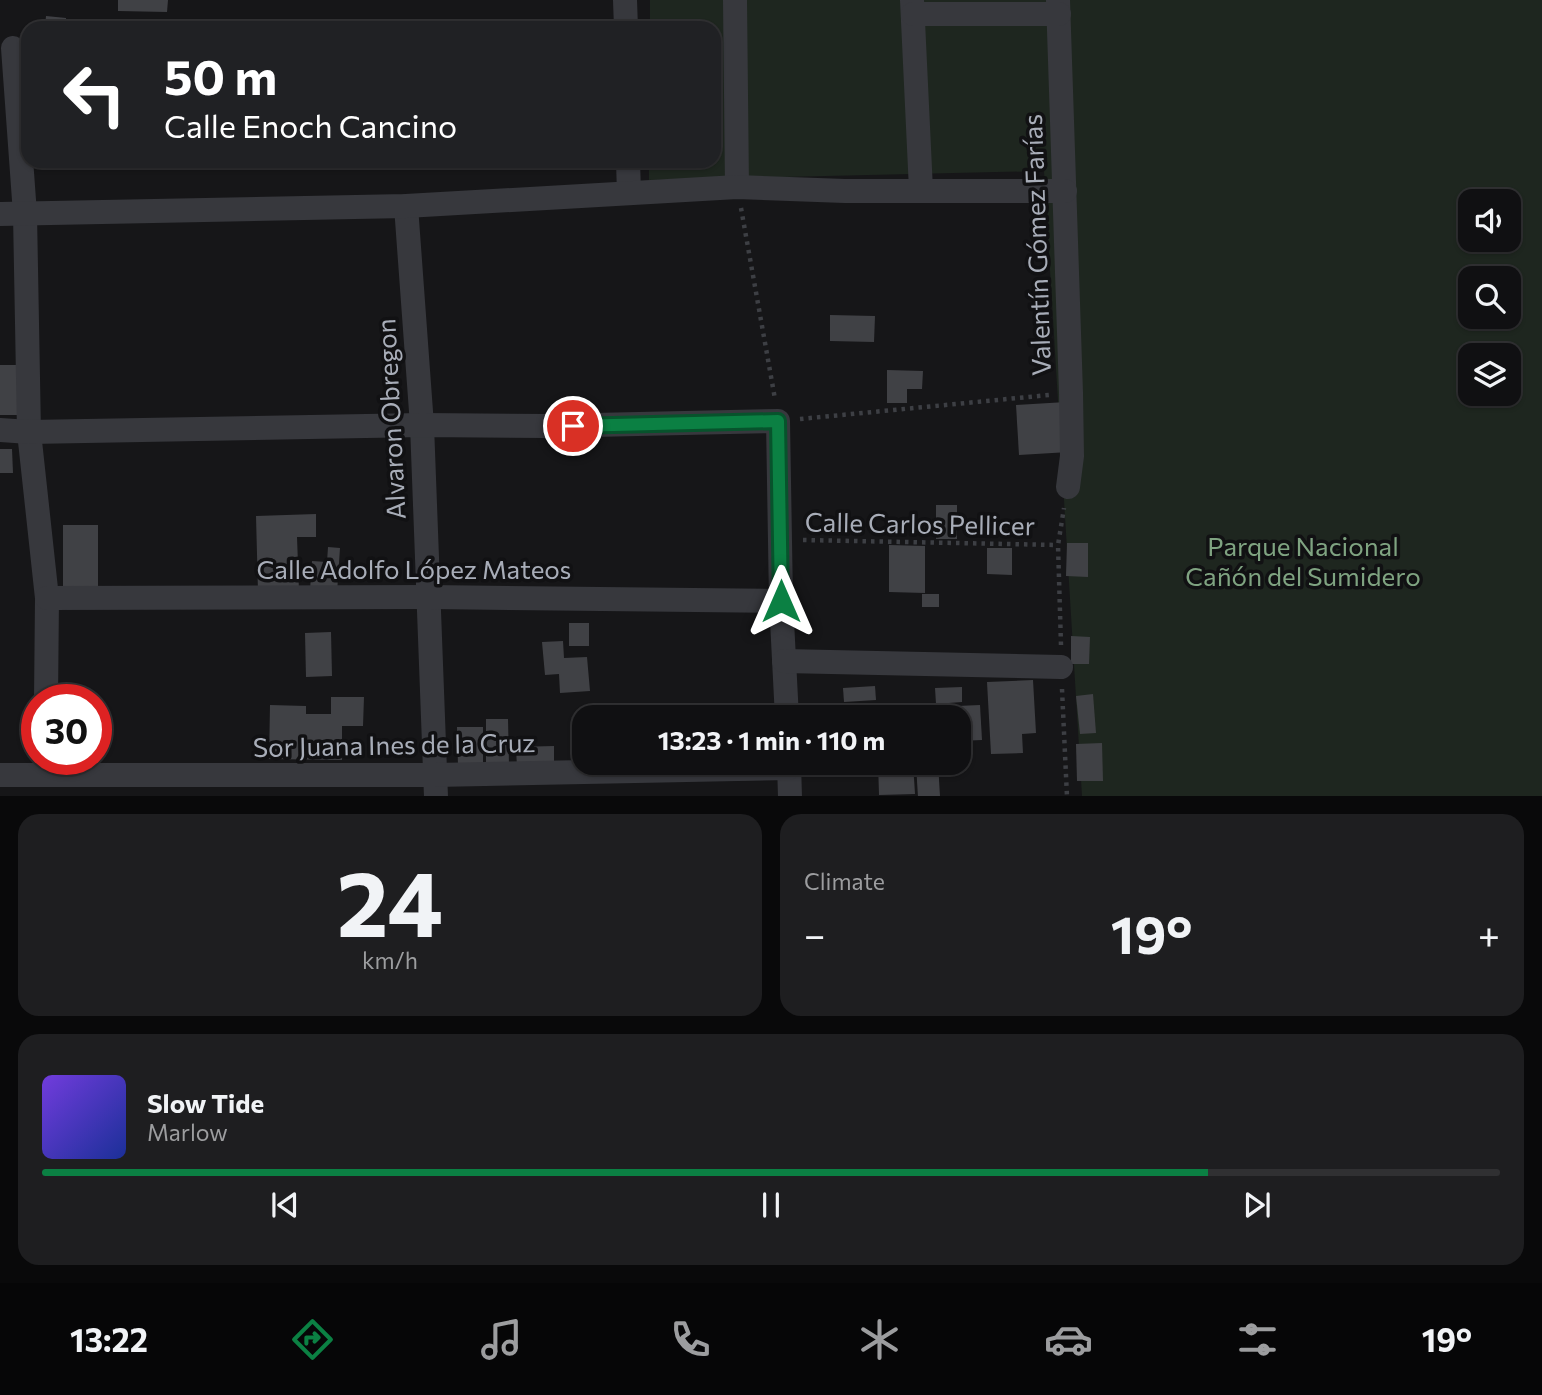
<!DOCTYPE html>
<html lang="en">
<head>
<meta charset="utf-8">
<style>
  body { margin:0; font-family:Commissioner,sans-serif; background:#1e1e20; color:#f1f3f6; height:100vh; display:flex; flex-direction:column; font-size:26px; white-space:nowrap }
  * { box-sizing:border-box; margin:0 }
  p { font-size:23px; color:#9c9d9f }
  .icon { flex:none; width:38px; height:38px; fill:none; stroke:currentColor; stroke-width:2; stroke-linecap:round; stroke-linejoin:round }
  .map { position:relative; height:796px; overflow:hidden }
  .side { display:flex; flex-direction:column; gap:18px; padding:18px; background:#09090a; flex:1 }
  .side>* { flex:none }
  .banner { position:absolute; left:21px; top:21px; width:700px; height:147px; border-radius:21px; box-shadow:0 2px 5px #0004,0 0 0 2px #303032; background:#202124; color:#fff; overflow:hidden }
  .controls { position:absolute; left:1458px; top:189px; display:grid; gap:14px }
  .controls a { display:grid; place-items:center; width:63px; height:63px; border-radius:14px; background:#101012; box-shadow:0 2px 5px #0004,0 0 0 2px #303032; font-size:35px }
  .speed { position:absolute; left:21px; top:684px; display:flex; gap:14px; font-size:35px; font-weight:700; text-align:center }
  .speed>* { display:grid; place-content:center; width:91px; height:91px; border-radius:50%; background:#101012; box-shadow:0 2px 5px #0004,0 0 0 2px #303032; line-height:1 }
  .speed .limit { border:10px solid #d22; background:#fff; color:#111 }
  .pin { position:absolute; display:grid; place-items:center; width:60px; height:60px; color:#fff; margin:-30px; border:4px solid #fff; border-radius:50%; box-shadow:0 2px 7px #0007 }
  .me { position:absolute; width:77px; margin:-38px; rotate:0deg; stroke-linejoin:round; filter:drop-shadow(0 0 5px #0008) }
  .turn { display:flex; align-items:center; gap:24px; height:147px; padding:0 28px; font-size:32px }
  .turn .icon { width:91px; height:91px; stroke-width:2.5 }
  .turn b { display:block; font-size:49px; line-height:60px }
  .big { font-size:52px; font-weight:700; line-height:1.1 }
  .side .tile { flex:1; display:flex; flex-direction:column; justify-content:center; gap:10px; min-width:0; padding:0 24px; border-radius:21px; background:#1e1e20 }
  .side .dial { align-items:center; gap:0 }
  .dial b { font-size:91px; line-height:1 }
  .song { display:flex; align-items:center; gap:21px }
  .cover { width:84px; height:84px; border-radius:10px; background:linear-gradient(135deg,hsl(260 70% 55%),hsl(230 70% 35%)) }
  .played { height:7px; border-radius:4px; background:linear-gradient(90deg,#0b8043 80%,#303032 80%) }
  .keys { display:flex; justify-content:space-around; direction:ltr }
  .heat { display:flex; justify-content:space-between; align-items:center; font-size:38px; direction:ltr }
  .side .tiles { flex:1; display:grid; gap:18px; grid-template-columns:1fr 1fr }
  .tile:last-child { grid-column:span 2 }
  .trip { position:absolute; left:572px; top:705px; width:399px; height:70px; border-radius:21px; background:#101012; box-shadow:0 2px 5px #0004,0 0 0 2px #303032; font-weight:700; line-height:70px; text-align:center }
  .tab-bar { display:flex; height:112px; justify-content:space-around; align-items:center; background:#060607; color:#9c9d9f }
  .tab-bar .icon { width:49px; height:49px }
  .tab-bar .selected { color:#0b8043 }
  .tab-bar b { font-size:32px; color:#f1f3f6 }
  .map>svg:first-child { display:block }
</style>
</head>
<body>
<div class="map">
<svg width="1542" height="797" viewBox="0 0 1542 797">
  <rect width="100%" height="100%" fill="#161618"/>
  <path fill="#1e261f" fill-rule="evenodd" d="M 650,0 L 1542,0 L 1542,796 L 1082,796 L 1044,171 L 649,180 L 649,161 L 714,161 L 714,28 L 650,28 ZM 1470,201 L 1508,201 L 1508,240 L 1470,240 ZM 1470,278 L 1508,278 L 1508,317 L 1470,317 ZM 1470,355 L 1508,355 L 1508,394 L 1470,394 Z"/>
  <g fill="#404145">
    <polygon points="118,0 168,0 167,12 118,11"/>
    <polygon points="46,16 66,18 66,28 45,28"/>
    <polygon points="830,315 875,316 874,342 830,341"/>
    <polygon points="0,365 23,365 24,415 0,415"/>
    <polygon points="887,370 923,371 922,389 907,389 907,403 887,403"/>
    <polygon points="1066,402 1069,452 1019,455 1016,405"/>
    <polygon points="0,449 12,449 13,473 0,473"/>
    <rect x="936" y="505" width="21" height="34"/>
    <polygon points="316,514 316,537 297,537 299,591 258,592 256,516"/>
    <rect x="63" y="525" width="35" height="66"/>
    <polygon points="1067,543 1088,543 1088,577 1066,576"/>
    <polygon points="889,545 925,546 925,593 889,592"/>
    <polygon points="328,547 340,548 337,593 310,590 312,561 327,562"/>
    <polygon points="987,548 1012,548 1012,575 987,574"/>
    <rect x="922" y="594" width="17" height="13"/>
    <rect x="569" y="623" width="20" height="23"/>
    <polygon points="331,632 332,676 306,677 305,633"/>
    <polygon points="1071,636 1090,637 1089,664 1071,664"/>
    <polygon points="563,641 564,658 587,657 590,691 560,693 559,674 545,675 542,642"/>
    <polygon points="1033,680 1036,733 1022,734 1023,753 991,754 987,682"/>
    <polygon points="875,686 876,700 844,702 843,688"/>
    <polygon points="962,687 962,702 936,704 935,688"/>
    <polygon points="1093,694 1096,733 1080,734 1076,696"/>
    <polygon points="331,697 364,697 363,726 342,726 342,760 269,759 270,705 306,706 306,714 331,714"/>
    <polygon points="980,705 982,740 959,741 957,706"/>
    <rect x="704" y="706" width="61" height="12"/>
    <polygon points="877,706 878,718 841,718 840,708"/>
    <polygon points="954,708 955,718 933,718 933,709"/>
    <polygon points="486,719 508,719 509,765 486,765"/>
    <polygon points="457,727 483,727 483,766 458,766"/>
    <polygon points="1102,743 1103,781 1077,781 1076,744"/>
    <polygon points="554,746 554,768 517,768 516,747"/>
    <polygon points="878,763 913,763 915,794 879,795"/>
    <polygon points="938,763 940,796 918,797 916,764"/>
  </g>
  <g fill="none" stroke-linecap="round" stroke-linejoin="round">
    <g stroke="#3d3f44" stroke-width="4.5" stroke-dasharray="3.5 5" stroke-linecap="butt">
      <polyline points="741,208 775,399"/>
      <polyline points="800,419 1049,395"/>
      <polyline points="803,540 1058,545"/>
      <polyline points="1061,645 1058,545 1064,508"/>
      <polyline points="1062,689 1067,797"/>
    </g>
    <g stroke="#37383d" stroke-width="24">
      <polyline points="625,0 626,28"/>
      <polyline points="735,0 737,187"/>
      <polyline points="912,0 921,190"/>
      <polyline points="1058,0 1071,393 1072,456 1068,487"/>
      <polyline points="913,14 1059,14"/>
      <polyline points="13,48 25,214 29,432 47,598 46,700"/>
      <polyline points="628,161 629,193"/>
      <polyline points="406,206 422,425 436,797"/>
      <polyline points="0,214 406,206 737,187 845,191 1065,191"/>
      <polyline points="0,430 29,432 422,425 547,426 778,421 781,601 787,718"/>
      <polyline points="47,598 429,597 781,601"/>
      <polyline points="784,661 1061,667"/>
      <polyline points="789,763 790,797"/>
      <polyline points="0,775 435,775 789,768"/>
    </g>
  </g>
  <g fill="none" stroke-linecap="round" stroke-linejoin="round">
    <g stroke="#07532c" stroke-width="18">
      <polyline id="route" points="573,426 778,421 781,601"/>
    </g>
    <use href="#route" stroke="#0b8043" stroke-width="12"/>
  </g>
  <g text-anchor="middle" dominant-baseline="central" stroke-width="7" stroke-linejoin="round" paint-order="stroke">
    <g font-size="26" fill="#a8adb8" stroke="#111113">
      <text transform="translate(1036 245) rotate(-92)">Valentín Gómez Farías</text>
      <text transform="translate(390 419) rotate(-93)">Alvaron Obregon</text>
      <text transform="translate(920 523) rotate(1)">Calle Carlos Pellicer</text>
      <text x="414" y="568">Calle Adolfo López Mateos</text>
      <text transform="translate(394 744) rotate(-1)">Sor Juana Ines de la Cruz</text>
    </g>
    <g font-size="26" fill="#7fa381" stroke="#111113">
      <text x="1303" y="545">Parque Nacional<tspan x="1303" dy="30">Cañón del Sumidero</tspan></text>
    </g>
  </g>
</svg>
<div class="controls">
<a><svg class="icon" aria-label="sound" viewBox="0 0 24 24"><path d="M4 9h4l5-4v14l-5-4H4zM17 9q2 3 0 6"/></svg></a>
<a><svg class="icon" aria-label="search" viewBox="0 0 24 24"><circle cx="10" cy="10" r="6"/><path d="M15 15l6 6"/></svg></a>
<a><svg class="icon" aria-label="layers" viewBox="0 0 24 24"><path d="M12 4l9 5-9 5-9-5zM3 14l9 5 9-5"/></svg></a>
</div>
<div class="speed"><div class="limit">30</div></div>
<div class="pin" style="left:573px;top:426px;background:#d93025"><svg class="icon" aria-label="arrive" viewBox="0 0 24 24"><path d="M6 21V4h12l-3 4 3 4H6"/></svg></div>
<svg class="me" style="left:781px;top:601px" viewBox="-20 -20 40 40"><path d="M0-17L14 15 0 8-14 15z" fill="#0b8043" stroke="#fff" stroke-width="4"/></svg>
<div class="trip">13:23 · 1 min · 110 m</div>
<div class="banner">
<div class="turn"><svg class="icon" aria-label="left" viewBox="0 0 24 24"><path d="M17 20v-9H6M10 6l-5 5 5 5"/></svg><div><b>50 m</b>Calle Enoch Cancino</div></div>
</div>
</div>
<section class="side">
<div class="tiles">
<div class="tile dial"><b>24</b><p>km/h</p></div>
<div class="tile"><p>Climate</p>
<div class="heat"><a>−</a><b class="big">19°</b><a>+</a></div>
</div>
<div class="tile">
<div class="song"><i class="cover"></i><div><b>Slow Tide</b><p>Marlow</p></div></div>
<div class="played"></div>
<div class="keys"><svg class="icon" aria-label="previous" viewBox="0 0 24 24"><path d="M18 5L8 12l10 7zM5 5v14"/></svg><svg class="icon" aria-label="pause" viewBox="0 0 24 24"><path d="M8 5v14M16 5v14"/></svg><svg class="icon" aria-label="next" viewBox="0 0 24 24"><path d="M6 5l10 7-10 7zM19 5v14"/></svg></div>
</div>
</div>
</section>
<nav class="tab-bar">
<b>13:22</b>
<svg class="icon selected" aria-label="directions" viewBox="0 0 24 24"><path d="M12 3l9 9-9 9-9-9zM9 14v-3h6M13 9l2 2-2 2"/></svg>
<svg class="icon" aria-label="music" viewBox="0 0 24 24"><path d="M9 18V5l10-2v13"/><circle cx="6" cy="18" r="3"/><circle cx="16" cy="16" r="3"/></svg>
<svg class="icon" aria-label="phone" viewBox="0 0 24 24"><path d="M5 4h4l2 5-3 2q2 4 5 5l2-3 5 2v4C11 20 4 13 5 4z"/></svg>
<svg class="icon" aria-label="climate" viewBox="0 0 24 24"><path d="M12 3v18M4 7l16 10M4 17L20 7"/></svg>
<svg class="icon" aria-label="car" viewBox="0 0 24 24"><path d="M5 17H2v-5l4-1 3-4h7l3 4 3 1v5h-3M9 17h6M6 11h13"/><circle cx="7" cy="17" r="2"/><circle cx="17" cy="17" r="2"/></svg>
<svg class="icon" aria-label="filters" viewBox="0 0 24 24"><path d="M4 7h16M4 17h16"/><circle cx="9" cy="7" r="2"/><circle cx="15" cy="17" r="2"/></svg>
<b>19°</b>
</nav>
</body>
</html>
